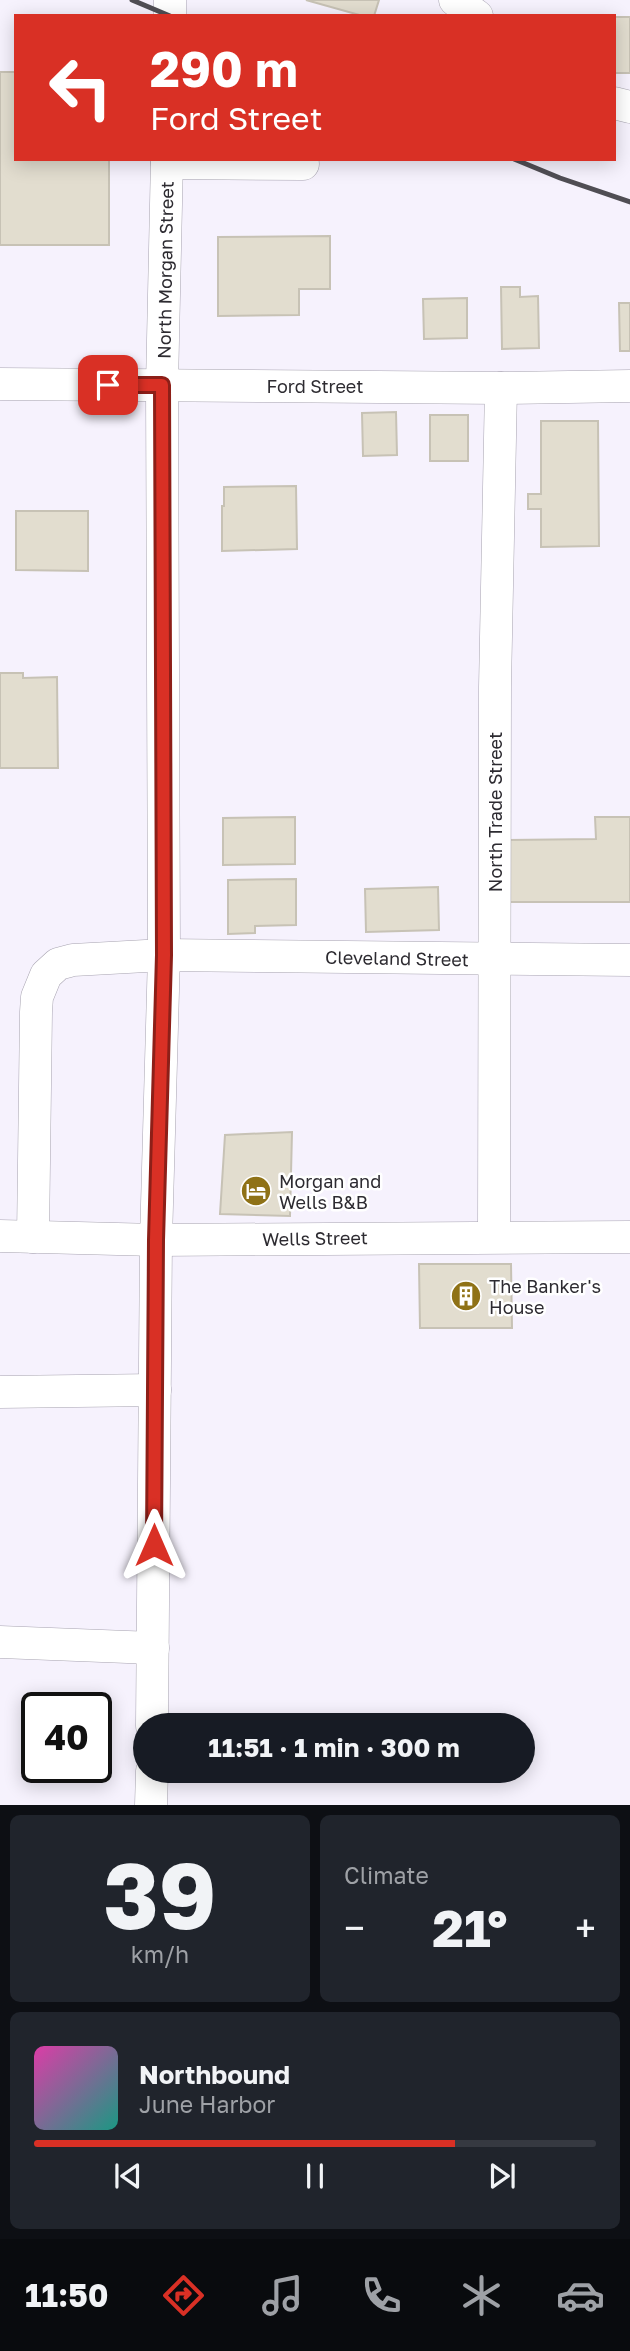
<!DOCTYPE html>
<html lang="en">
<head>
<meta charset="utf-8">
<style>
  body { margin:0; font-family:"Golos Text",sans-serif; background:#20242c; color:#f1f3f6; height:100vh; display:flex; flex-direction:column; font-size:26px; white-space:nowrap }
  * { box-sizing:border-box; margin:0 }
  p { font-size:23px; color:#9ea1a6 }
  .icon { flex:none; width:38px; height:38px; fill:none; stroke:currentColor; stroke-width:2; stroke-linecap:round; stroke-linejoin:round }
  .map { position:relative; height:1805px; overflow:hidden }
  .details { display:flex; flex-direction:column; gap:10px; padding:10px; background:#0d0f14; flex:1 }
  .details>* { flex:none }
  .banner { position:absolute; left:14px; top:14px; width:602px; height:147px; border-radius:0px; box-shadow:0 4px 18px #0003; background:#d93025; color:#fff; overflow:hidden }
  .speed { position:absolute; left:21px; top:1692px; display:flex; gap:14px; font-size:35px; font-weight:700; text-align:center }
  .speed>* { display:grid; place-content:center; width:91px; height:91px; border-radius:50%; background:#171b24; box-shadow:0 4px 18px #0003; line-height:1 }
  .speed .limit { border:4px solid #111; border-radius:10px; background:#fff; color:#111 }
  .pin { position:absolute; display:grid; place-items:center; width:60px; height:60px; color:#fff; margin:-30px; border-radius:14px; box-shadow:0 4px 10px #0006 }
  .me { position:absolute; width:77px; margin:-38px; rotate:0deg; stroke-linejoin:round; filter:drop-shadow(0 0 5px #0008) }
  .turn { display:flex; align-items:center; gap:24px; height:147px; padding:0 21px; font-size:32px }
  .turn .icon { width:91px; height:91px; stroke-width:2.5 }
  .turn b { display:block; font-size:49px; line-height:60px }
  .big { font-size:52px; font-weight:700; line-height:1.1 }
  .details .tile { flex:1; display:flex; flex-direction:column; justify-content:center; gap:10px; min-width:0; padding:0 24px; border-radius:10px; background:#20242c }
  .details .dial { align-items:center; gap:0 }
  .dial b { font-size:91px; line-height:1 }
  .song { display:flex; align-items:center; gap:21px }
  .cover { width:84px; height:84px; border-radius:10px; background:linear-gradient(135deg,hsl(320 70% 55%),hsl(170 70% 35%)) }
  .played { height:7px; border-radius:4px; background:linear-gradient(90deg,#d93025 75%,#363941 75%) }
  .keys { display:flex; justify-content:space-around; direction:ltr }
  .heat { display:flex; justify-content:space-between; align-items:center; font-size:38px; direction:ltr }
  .details .tiles { flex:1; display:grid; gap:10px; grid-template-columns:1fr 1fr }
  .tile:last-child { grid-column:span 2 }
  .trip { position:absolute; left:133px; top:1713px; width:402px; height:70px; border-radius:35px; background:#171b24; box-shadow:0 4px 18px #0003; font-weight:700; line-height:70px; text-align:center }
  .dock { display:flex; height:112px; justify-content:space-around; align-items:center; background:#090b0e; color:#9ea1a6 }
  .dock .icon { width:49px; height:49px }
  .dock .selected { color:#d93025 }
  .dock b { font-size:32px; color:#f1f3f6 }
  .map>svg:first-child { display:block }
</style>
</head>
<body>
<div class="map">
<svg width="630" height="1805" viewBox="0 0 630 1805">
  <rect width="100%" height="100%" fill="#f6f2fd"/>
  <g fill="#e2ddcf" stroke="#c7c2b5" stroke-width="2">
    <polygon points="306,0 379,0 374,16 363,16"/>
    <rect x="614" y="17" width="16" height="56"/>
    <polygon points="0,72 16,72 16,159 109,159 109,245 0,245"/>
    <polygon points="330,236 330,289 299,289 299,315 218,316 218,237"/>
    <polygon points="501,287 520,287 520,297 538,296 539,348 502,349"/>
    <polygon points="467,298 467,338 424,339 423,299"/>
    <polygon points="619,303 630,303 630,351 620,351"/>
    <polygon points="396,412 397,455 363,456 362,413"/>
    <rect x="430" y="415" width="38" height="46"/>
    <polygon points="541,421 598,421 599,546 541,547 541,509 528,509 528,494 541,494"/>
    <polygon points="296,486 297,549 222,551 222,506 224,506 224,487"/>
    <polygon points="16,511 88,511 88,571 16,570"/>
    <polygon points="0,673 23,673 23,678 57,677 58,768 0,768"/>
    <polygon points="295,817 295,864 223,865 223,818"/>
    <polygon points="595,817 630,817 630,902 499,902 499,840 596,839"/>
    <polygon points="296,879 296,925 255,926 255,933 228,934 228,880"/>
    <polygon points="438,887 439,930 366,932 365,889"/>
    <polygon points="292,1132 290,1216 220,1214 225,1135"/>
    <polygon points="419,1264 511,1264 512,1328 420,1328"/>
  </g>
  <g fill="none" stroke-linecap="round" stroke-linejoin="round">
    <g stroke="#a8a4b1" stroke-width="33">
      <g id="minor">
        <polyline points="455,0 477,16"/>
        <polyline points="170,16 170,0"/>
        <polyline points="614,103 630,107"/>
        <polyline points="167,163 303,164"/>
        <polyline points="0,384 501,388 630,386"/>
        <polyline points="0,1236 156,1240 630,1237"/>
        <polyline points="494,1236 495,687 501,388"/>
        <polyline points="33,1237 36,1012 37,997 46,975 58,964 73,960 164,955 630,960"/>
        <polyline points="0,1392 155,1390"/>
        <polyline points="0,1642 153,1648"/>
        <polyline points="152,1726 156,1240 164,955 162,385 167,159"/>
        <polyline points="151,1805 152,1771"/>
      </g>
    </g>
    <use href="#minor" stroke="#fff" stroke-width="32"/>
    <g stroke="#504e54" stroke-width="5">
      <polyline points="132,0 170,16"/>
      <polyline points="514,159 560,178 630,202"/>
    </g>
  </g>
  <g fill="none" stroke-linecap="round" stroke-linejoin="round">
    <g stroke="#8d1f18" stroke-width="18">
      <polyline id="route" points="108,385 162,385 164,955 156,1240 154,1545"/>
    </g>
    <use href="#route" stroke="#d93025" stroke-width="12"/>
  </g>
  <defs>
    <g id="hotel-disc" transform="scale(1.575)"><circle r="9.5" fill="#8f7217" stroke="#fff"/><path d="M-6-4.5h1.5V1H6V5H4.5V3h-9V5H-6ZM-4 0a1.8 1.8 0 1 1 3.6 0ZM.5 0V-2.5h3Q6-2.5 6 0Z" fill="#fff"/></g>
    <g id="building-disc" transform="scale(1.575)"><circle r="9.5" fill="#8f7217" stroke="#fff"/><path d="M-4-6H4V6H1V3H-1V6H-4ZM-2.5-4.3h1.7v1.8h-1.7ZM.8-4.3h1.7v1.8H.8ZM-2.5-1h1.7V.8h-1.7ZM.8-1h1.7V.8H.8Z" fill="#fff"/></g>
  </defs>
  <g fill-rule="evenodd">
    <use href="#hotel-disc" x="256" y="1191"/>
    <use href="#building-disc" x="466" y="1296"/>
  </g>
  <g text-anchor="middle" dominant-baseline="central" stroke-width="5" stroke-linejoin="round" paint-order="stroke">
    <g font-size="18" fill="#2d2b31" stroke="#fff">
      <text transform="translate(165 270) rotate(-89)">North Morgan Street</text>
      <text x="315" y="386">Ford Street</text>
      <text transform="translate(495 812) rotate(-90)">North Trade Street</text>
      <text transform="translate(397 958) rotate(1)">Cleveland Street</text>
      <text transform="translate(315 1238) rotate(-1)">Wells Street</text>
    </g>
    <g font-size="18" fill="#2d2b31" stroke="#fff" text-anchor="start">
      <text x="279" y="1181">Morgan and<tspan x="279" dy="21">Wells B&amp;B</tspan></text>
      <text x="489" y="1286">The Banker's<tspan x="489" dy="21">House</tspan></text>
    </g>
  </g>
</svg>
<div class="speed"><div class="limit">40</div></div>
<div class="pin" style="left:108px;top:385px;background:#d93025"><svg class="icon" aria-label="arrive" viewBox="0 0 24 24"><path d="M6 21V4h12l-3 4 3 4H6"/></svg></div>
<svg class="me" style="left:154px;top:1545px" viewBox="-20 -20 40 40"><path d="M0-17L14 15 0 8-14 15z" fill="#d93025" stroke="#fff" stroke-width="4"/></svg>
<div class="trip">11:51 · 1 min · 300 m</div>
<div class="banner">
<div class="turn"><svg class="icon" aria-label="left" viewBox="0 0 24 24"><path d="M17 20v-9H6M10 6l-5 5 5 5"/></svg><div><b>290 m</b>Ford Street</div></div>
</div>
</div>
<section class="details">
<div class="tiles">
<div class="tile dial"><b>39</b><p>km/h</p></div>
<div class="tile"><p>Climate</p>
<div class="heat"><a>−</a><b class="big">21°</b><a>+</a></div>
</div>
<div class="tile">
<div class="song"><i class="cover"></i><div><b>Northbound</b><p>June Harbor</p></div></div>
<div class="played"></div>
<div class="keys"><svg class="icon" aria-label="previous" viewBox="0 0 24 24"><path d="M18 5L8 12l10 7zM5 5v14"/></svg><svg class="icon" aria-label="pause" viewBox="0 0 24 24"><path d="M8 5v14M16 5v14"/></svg><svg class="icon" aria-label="next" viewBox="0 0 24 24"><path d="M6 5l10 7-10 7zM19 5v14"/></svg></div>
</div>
</div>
</section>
<nav class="dock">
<b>11:50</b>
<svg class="icon selected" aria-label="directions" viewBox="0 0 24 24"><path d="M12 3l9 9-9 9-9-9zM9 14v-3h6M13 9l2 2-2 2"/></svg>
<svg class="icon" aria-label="music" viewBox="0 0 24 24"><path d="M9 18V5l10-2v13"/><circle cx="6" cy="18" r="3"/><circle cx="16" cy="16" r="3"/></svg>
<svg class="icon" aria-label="phone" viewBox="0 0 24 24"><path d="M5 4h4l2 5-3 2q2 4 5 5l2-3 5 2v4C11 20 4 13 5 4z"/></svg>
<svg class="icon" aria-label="climate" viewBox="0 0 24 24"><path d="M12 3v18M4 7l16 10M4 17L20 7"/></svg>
<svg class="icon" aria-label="car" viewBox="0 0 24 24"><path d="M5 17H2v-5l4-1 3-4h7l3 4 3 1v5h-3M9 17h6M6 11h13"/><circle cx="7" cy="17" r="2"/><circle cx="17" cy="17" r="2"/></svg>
</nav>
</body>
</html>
